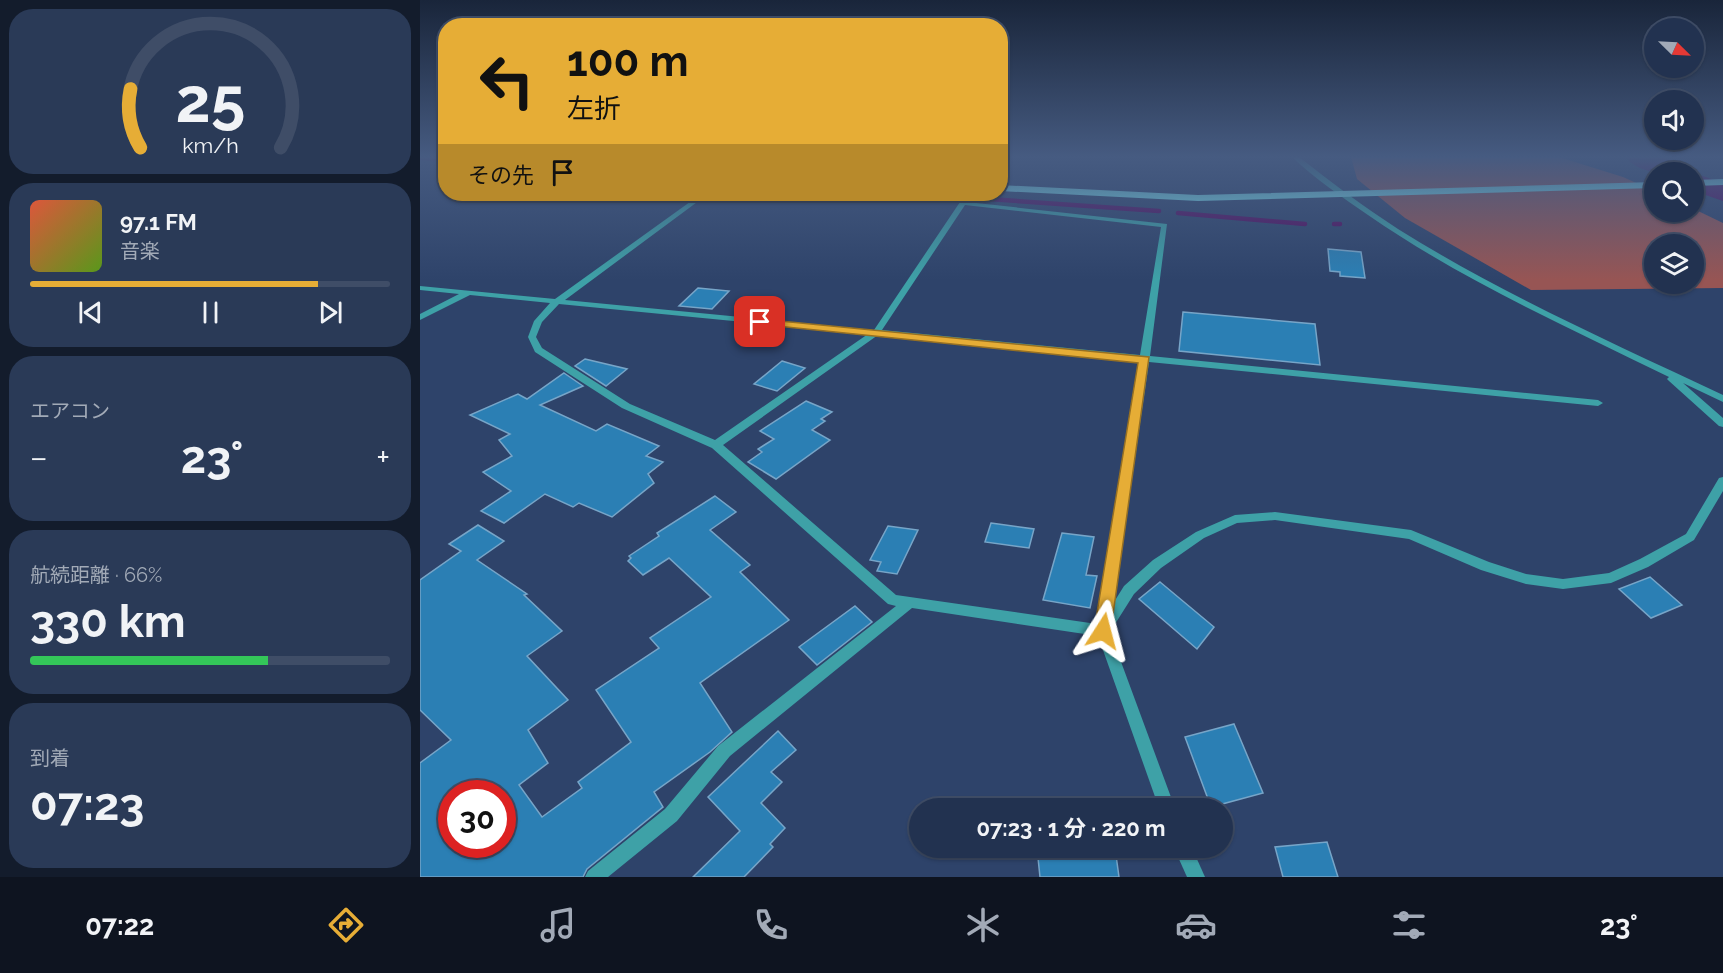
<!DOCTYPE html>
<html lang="ja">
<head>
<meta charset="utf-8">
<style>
  body { margin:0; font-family:Raleway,"Noto Sans JP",sans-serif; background:#2a3a57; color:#f1f3f6; height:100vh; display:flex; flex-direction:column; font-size:22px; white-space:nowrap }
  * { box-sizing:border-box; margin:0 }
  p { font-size:20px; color:#a2aab7 }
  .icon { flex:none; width:33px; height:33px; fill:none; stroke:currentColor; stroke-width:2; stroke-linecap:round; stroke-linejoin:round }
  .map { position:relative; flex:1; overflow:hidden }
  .panel { display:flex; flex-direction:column; gap:9px; padding:9px; background:#131c2c; width:420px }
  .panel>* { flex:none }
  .guide { position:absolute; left:18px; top:18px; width:570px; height:183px; border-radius:24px; box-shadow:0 2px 4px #0004,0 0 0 2px #3f4d67; background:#e6ad36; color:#111; overflow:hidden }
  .needle { width:39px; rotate:114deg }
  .fabs { position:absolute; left:1224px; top:18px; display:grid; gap:12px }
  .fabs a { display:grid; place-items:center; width:60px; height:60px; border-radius:50%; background:#223250; box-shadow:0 2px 4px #0004,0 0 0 2px #3f4d67; font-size:30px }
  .speed { position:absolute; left:18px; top:780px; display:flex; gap:12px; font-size:30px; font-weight:700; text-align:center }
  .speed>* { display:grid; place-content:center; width:78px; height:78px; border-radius:50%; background:#223250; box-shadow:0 2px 4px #0004,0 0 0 2px #3f4d67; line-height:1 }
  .speed .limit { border:9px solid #d22; background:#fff; color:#111 }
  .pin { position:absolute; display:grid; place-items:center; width:51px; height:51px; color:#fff; margin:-26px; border-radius:12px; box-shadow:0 3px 9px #0006 }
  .me { position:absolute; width:66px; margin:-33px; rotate:9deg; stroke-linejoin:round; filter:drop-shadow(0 0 4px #0008) }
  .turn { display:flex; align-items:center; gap:21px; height:126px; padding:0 30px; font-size:27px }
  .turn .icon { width:78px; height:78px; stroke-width:2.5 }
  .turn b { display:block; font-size:42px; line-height:51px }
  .then { display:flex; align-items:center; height:57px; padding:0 30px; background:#0003; gap:12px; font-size:22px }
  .big { font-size:45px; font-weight:700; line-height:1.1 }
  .panel .widget { flex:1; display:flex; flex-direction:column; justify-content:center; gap:9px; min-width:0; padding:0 21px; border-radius:24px; background:#2a3a57 }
  .panel .dial { align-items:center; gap:0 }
  .dial svg { height:156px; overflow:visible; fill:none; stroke:#3f4d67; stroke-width:7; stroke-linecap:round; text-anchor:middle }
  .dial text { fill:#f1f3f6; stroke:none }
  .song { display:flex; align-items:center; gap:18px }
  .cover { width:72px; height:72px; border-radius:9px; background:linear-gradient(135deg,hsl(10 70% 55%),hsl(90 70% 35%)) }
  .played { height:6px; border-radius:3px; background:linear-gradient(90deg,#e6ad36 80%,#3f4d67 80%) }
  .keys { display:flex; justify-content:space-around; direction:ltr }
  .heat { display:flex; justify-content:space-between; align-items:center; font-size:33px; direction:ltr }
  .charge { height:9px; border-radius:4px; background:linear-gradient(90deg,#34c759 66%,#3f4d67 0) }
  .trip { position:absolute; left:489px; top:798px; width:324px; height:60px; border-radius:30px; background:#223250; box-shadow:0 2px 4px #0004,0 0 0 2px #3f4d67; font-weight:700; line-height:60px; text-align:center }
  .dock { display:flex; height:96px; justify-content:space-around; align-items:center; background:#0e1420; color:#a2aab7 }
  .dock .icon { width:42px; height:42px }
  .dock .active { color:#e6ad36 }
  .dock b { font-size:27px; color:#f1f3f6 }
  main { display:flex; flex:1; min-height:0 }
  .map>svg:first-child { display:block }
</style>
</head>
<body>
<main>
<section class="panel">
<div class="widget dial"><svg viewBox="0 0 100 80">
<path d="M14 69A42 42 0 1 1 86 69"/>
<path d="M14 69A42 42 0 0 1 9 39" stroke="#e6ad36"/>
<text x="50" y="56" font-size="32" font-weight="700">25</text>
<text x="50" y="72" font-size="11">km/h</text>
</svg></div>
<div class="widget">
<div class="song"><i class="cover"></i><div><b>97.1 FM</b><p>音楽</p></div></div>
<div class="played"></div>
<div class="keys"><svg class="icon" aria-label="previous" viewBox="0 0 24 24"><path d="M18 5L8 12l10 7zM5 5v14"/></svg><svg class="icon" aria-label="pause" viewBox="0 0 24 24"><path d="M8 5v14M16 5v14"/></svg><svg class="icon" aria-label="next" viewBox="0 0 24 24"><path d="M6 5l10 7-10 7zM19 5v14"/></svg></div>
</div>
<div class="widget"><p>エアコン</p>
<div class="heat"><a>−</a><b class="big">23°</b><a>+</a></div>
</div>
<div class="widget"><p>航続距離 · 66%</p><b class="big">330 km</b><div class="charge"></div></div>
<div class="widget"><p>到着</p><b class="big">07:23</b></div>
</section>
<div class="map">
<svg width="1303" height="877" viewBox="0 0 1303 877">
  <rect width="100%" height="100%" fill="#2e436a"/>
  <path fill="#975554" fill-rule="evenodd" d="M 931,157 L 1139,157 L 1203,177 L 1234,191 L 1234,212 L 1274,209 L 1303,223 L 1303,288 L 1111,290 L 985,218 L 937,179 ZM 1234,244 L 1274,244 L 1274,284 L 1234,284 Z"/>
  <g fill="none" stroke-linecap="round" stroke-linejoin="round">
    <g stroke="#520b5e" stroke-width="4.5">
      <polyline points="0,158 26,160"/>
      <polyline points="495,194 536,196"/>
      <polyline points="554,198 739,211"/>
      <polyline points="758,213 885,224"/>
      <polyline points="914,224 920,224"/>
    </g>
    <g fill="#520b5e" fill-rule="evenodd">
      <path d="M 1206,157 C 1226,157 1255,153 1268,172 C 1249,174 1219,175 1206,157 Z"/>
      <polygon points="1274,173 1303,183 1303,201 1274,191"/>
    </g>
  </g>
  <g fill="#2b7fb4" stroke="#77a5c8" stroke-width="1.5" fill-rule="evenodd">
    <polygon points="908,249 941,252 945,278 920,276 920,272 910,271"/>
    <polygon points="278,288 309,291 292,309 259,306"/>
    <polygon points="763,312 895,324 900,365 759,351"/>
    <polygon points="165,359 207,369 186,386 155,366"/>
    <polygon points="362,361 385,368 357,391 334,384"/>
    <polygon points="144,373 163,386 120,405 176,431 187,424 239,446 226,456 243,462 228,474 234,483 192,517 159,503 153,507 125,494 84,523 61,511 91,491 63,472 92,456 79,440 90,434 50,415 98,394 107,399"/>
    <polygon points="386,401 412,412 401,419 405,421 392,430 410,440 356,479 328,462 342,452 338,449 354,439 340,431"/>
    <path d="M 295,496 L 316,512 L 290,530 L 330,565 L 320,572 L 369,620 L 280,683 L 312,732 L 290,752 L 234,792 L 243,807 L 167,869 L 163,877 L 0,877 L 0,763 L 31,740 L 0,710 L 0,580 L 41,551 L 29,544 L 58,525 L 84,541 L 57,560 L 107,594 L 104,595 L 142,631 L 107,656 L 148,700 L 108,730 L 128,763 L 99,785 L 122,817 L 162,788 L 158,782 L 211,742 L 176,690 L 239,648 L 230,638 L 291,597 L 249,558 L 223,575 L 208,561 L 211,558 L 209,556 L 239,536 L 237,533 ZM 32,794 L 82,794 L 82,844 L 32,844 Z"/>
    <polygon points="571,523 614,529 609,548 565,542"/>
    <polygon points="468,526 498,530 477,574 457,571 461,562 450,560"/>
    <polygon points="642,533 674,537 666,575 677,576 670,608 623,600"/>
    <polygon points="1230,577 1262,605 1231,618 1199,589"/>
    <polygon points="740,582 794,627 777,649 719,599"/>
    <polygon points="435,606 452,622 397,665 379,647"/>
    <polygon points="814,724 843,793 791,807 765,737"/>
    <polygon points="358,731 376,750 351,772 362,782 341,803 365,828 350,844 353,847 324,877 273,877 320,831 288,797"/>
    <polygon points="907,842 918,877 863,877 855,847"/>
    <polygon points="617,848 695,848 699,877 620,877"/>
  </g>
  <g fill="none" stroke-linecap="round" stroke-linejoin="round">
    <g fill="#3ea1a7" fill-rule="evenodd">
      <path d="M 872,157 L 879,157 C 911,182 944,207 978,229 C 1082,294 1193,343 1303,395 L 1303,402 L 1263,383 L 1303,418 L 1303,427 L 1299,426 L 1249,381 L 1247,379 L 1249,377 C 1147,327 1042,280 948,215 C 922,197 895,179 872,157 Z"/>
      <path d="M 281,194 L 288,194 L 145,300 L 454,330 L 540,202 L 546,194 L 552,194 L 547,202 L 747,224 L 730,356 L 1178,400 L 1183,403 L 1178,406 L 729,362 L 694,602 L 704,586 L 733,560 L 776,532 L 815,515 L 855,512 L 991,530 L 1069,562 L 1106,574 L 1143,579 L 1189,573 L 1220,559 L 1266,534 L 1299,478 L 1303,477 L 1303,491 L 1274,540 L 1228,567 L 1191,583 L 1143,589 L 1106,584 L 1061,570 L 989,539 L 855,520 L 817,523 L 784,538 L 741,568 L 714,594 L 690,632 L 755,808 L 739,808 L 678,636 L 492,608 L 310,756 L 257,821 L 188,877 L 165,877 L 168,871 L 245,809 L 298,746 L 476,606 L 468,604 L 292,448 L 202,408 L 115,352 L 108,337 L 114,321 L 130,303 L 50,295 L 0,320 L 0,314 L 39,294 L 0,290 L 0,286 L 135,299 ZM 545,205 L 741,227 L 720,355 L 462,330 ZM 139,304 L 448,334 L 295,440 L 210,404 L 122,348 L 116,337 L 122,322 ZM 458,335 L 720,361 L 677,624 L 476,595 L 303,445 Z"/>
      <polygon points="754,848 772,848 785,877 767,877"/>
    </g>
    <g fill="#81f0f8" fill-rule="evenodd">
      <polygon points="1303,179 1303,185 1274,186 1274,180"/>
      <polygon points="1234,182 1234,188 778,201 580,191 580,185 778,195"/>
    </g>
  </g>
  <linearGradient id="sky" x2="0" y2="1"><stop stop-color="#19253a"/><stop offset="0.56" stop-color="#465b81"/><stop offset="1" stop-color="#465b81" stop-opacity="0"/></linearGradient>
  <rect width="1303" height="280" fill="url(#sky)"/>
  <polygon fill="#e6ad36" stroke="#967023" stroke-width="1.5" points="340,319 729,357 690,636 683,639 677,636 674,631 718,363 336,324 336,320"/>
</svg>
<div class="fabs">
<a><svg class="needle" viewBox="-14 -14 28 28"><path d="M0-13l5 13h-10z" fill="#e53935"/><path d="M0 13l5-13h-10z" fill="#a2aab7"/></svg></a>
<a><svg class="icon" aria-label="sound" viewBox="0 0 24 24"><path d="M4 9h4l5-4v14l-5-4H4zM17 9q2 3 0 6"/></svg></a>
<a><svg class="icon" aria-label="search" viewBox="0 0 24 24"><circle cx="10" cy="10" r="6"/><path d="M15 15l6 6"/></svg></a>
<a><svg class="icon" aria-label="layers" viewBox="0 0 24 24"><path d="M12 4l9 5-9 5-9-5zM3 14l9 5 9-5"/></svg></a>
</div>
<div class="speed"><div class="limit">30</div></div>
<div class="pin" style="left:340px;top:322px;background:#d93025"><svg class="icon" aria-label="arrive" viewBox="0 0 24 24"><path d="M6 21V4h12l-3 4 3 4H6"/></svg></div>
<svg class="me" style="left:683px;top:631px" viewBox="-20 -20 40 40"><path d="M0-17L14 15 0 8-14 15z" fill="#e6ad36" stroke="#fff" stroke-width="4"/></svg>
<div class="trip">07:23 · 1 分 · 220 m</div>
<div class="guide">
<div class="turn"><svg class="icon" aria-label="left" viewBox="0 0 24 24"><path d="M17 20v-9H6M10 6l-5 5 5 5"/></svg><div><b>100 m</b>左折</div></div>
<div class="then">その先<svg class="icon" aria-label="arrive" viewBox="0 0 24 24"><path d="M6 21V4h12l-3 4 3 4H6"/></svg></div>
</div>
</div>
</main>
<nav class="dock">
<b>07:22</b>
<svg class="icon active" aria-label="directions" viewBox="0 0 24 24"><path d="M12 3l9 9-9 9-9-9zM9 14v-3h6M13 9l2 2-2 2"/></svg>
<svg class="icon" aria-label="music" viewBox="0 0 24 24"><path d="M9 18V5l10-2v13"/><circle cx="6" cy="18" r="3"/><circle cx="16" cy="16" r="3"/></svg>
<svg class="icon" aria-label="phone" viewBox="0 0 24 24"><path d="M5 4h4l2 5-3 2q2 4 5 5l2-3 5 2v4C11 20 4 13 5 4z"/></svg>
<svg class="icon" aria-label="climate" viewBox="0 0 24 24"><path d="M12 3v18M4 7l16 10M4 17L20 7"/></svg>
<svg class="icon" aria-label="car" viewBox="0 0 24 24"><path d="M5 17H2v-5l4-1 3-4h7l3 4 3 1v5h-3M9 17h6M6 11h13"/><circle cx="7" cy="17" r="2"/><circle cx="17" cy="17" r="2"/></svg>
<svg class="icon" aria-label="filters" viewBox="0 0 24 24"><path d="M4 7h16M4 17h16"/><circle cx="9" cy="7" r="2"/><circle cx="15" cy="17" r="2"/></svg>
<b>23°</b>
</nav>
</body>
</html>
